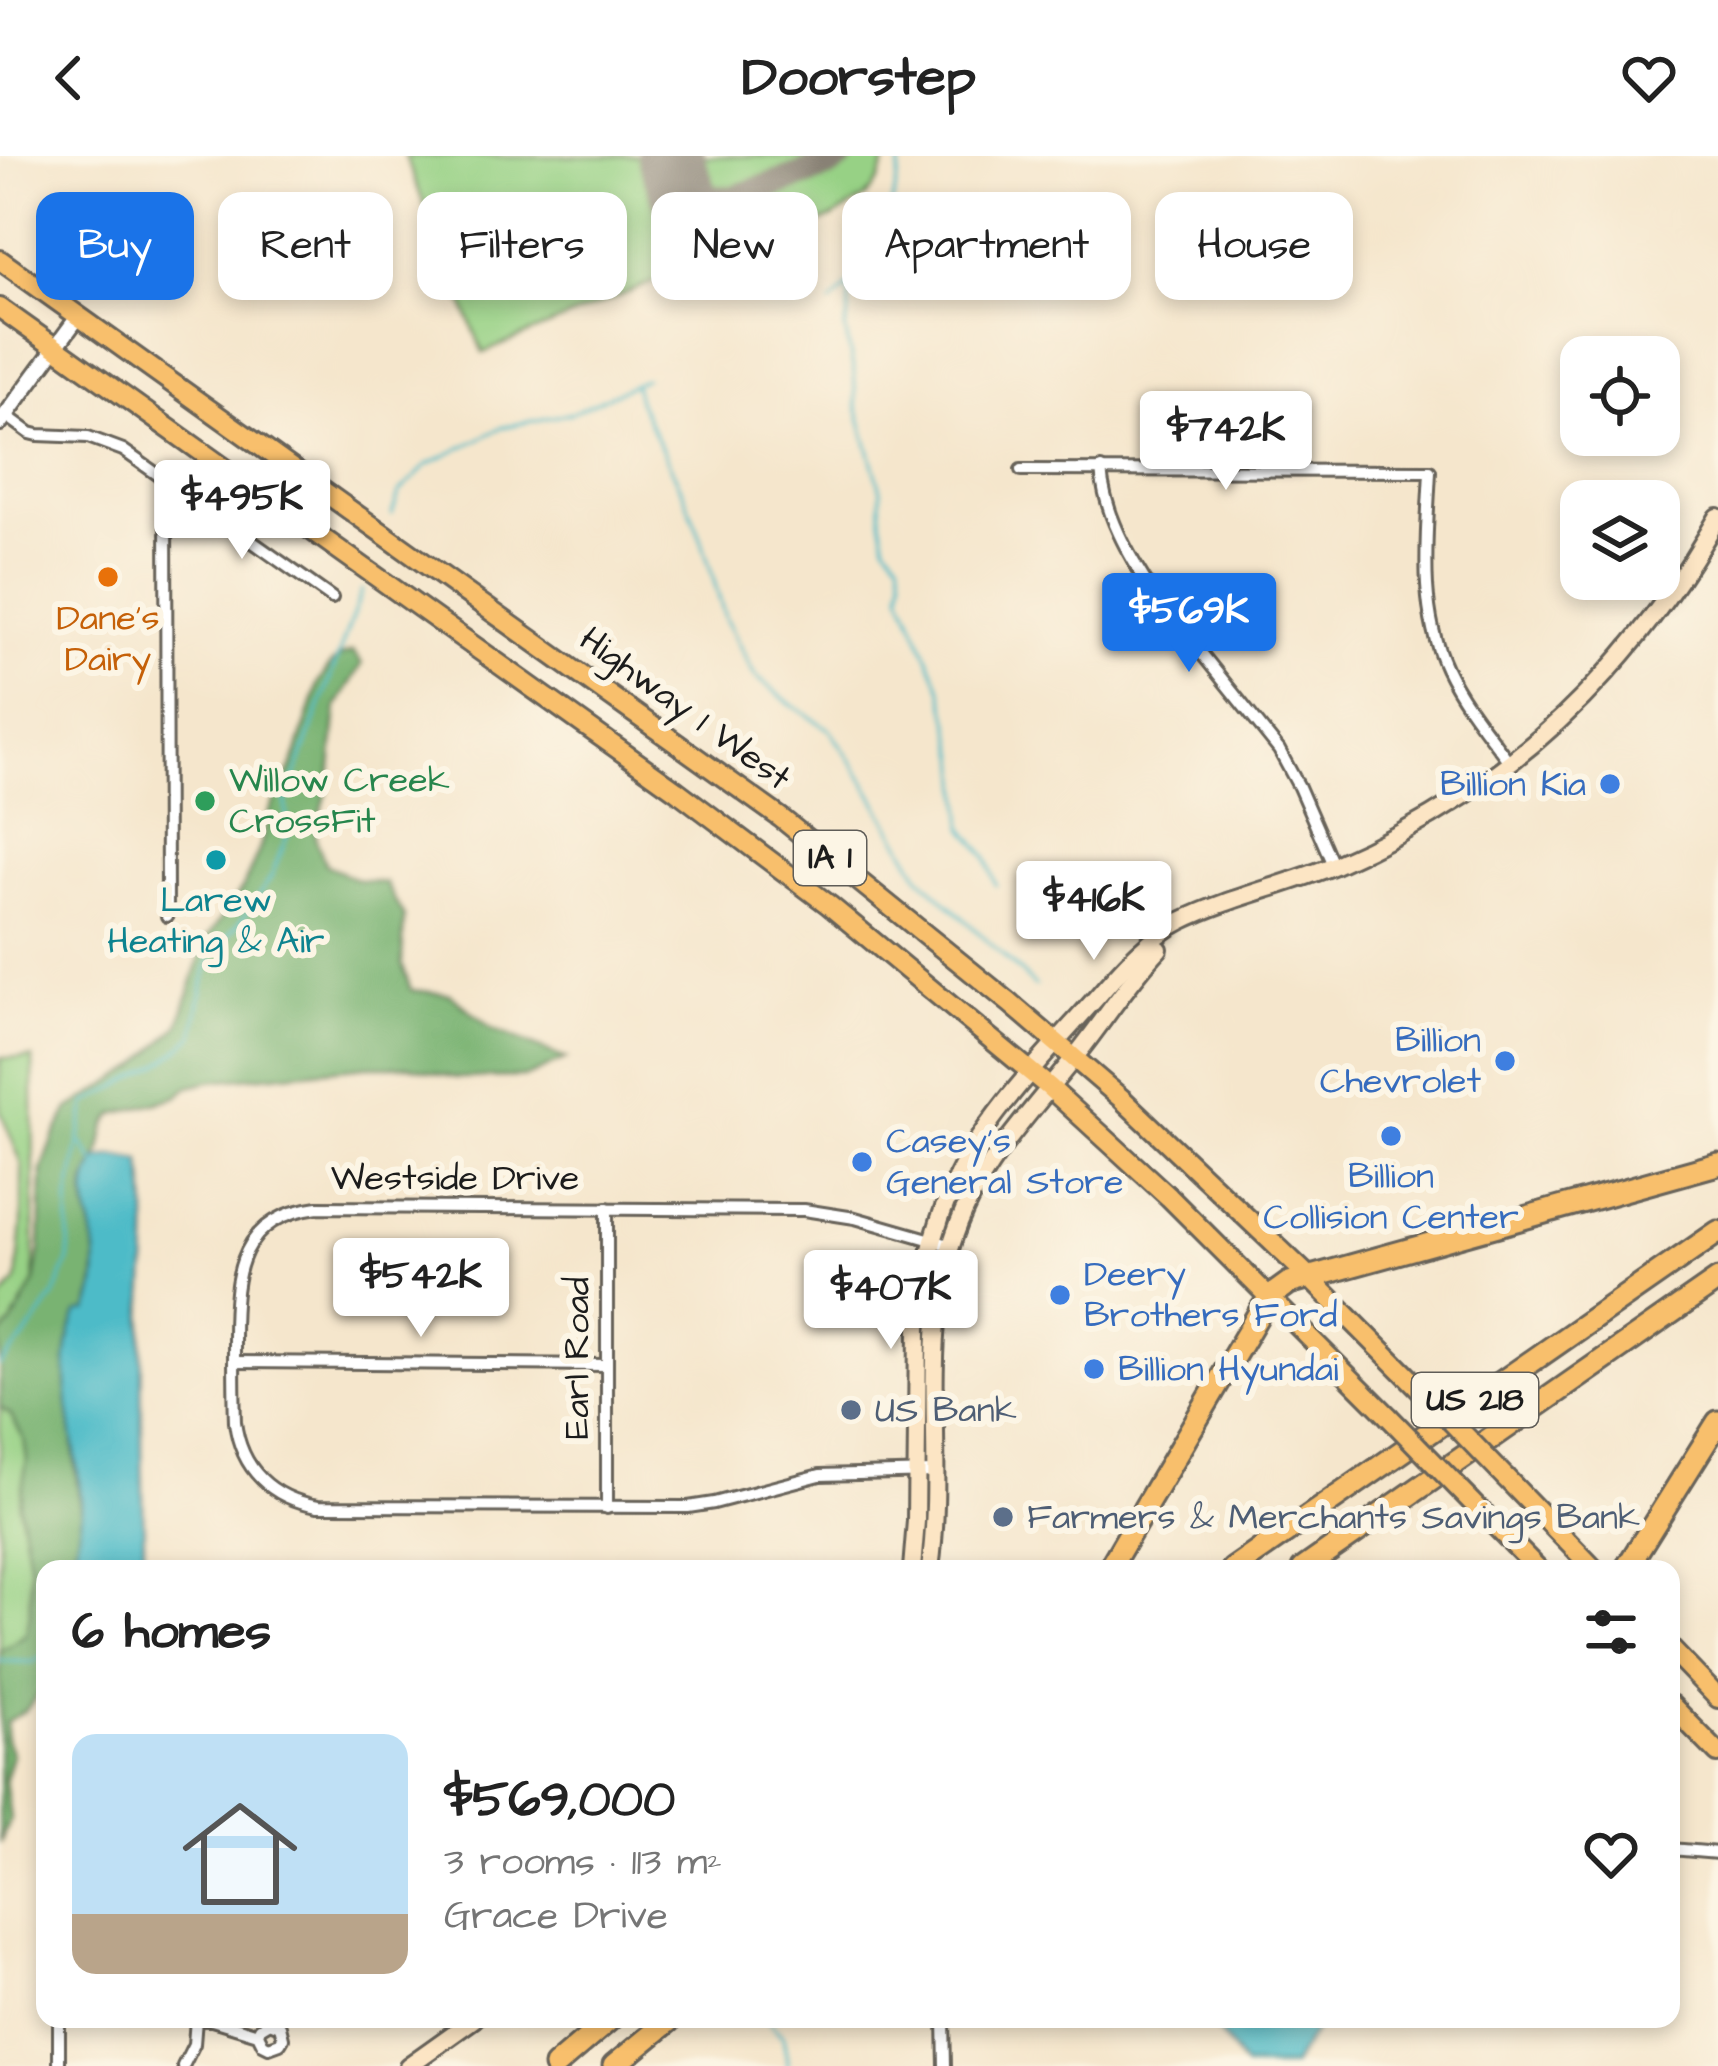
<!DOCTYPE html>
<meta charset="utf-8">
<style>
body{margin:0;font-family:"Architects Daughter",sans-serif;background:#f2f2f2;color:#222;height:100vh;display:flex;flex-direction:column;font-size:45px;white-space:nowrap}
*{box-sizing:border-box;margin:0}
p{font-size:39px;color:#767676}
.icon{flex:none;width:66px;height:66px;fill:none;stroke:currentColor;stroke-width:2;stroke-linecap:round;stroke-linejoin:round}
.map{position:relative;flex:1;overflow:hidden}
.details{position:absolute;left:36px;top:1404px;width:1644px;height:468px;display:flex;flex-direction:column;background:#fff;border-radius:24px;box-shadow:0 6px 18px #0003}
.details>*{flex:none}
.hud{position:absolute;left:36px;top:36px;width:1647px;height:108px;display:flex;gap:24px}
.controls{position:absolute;left:1560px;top:180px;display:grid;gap:24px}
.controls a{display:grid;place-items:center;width:120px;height:120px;border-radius:24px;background:#fff;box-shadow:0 6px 18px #0003;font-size:60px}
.price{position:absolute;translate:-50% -102px;padding:0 27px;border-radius:12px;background:#fff;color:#222;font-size:39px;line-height:78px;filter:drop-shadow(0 3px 6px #0008)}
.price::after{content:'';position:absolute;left:50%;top:72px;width:36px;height:27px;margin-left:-18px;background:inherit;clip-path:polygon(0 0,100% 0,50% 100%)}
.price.on{background:#1a73e8;color:#fff}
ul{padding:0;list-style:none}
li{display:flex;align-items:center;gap:36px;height:300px;padding:0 36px}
li span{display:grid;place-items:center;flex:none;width:336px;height:240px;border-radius:24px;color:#555}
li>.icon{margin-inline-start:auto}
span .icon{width:144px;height:144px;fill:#fffc;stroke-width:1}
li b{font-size:51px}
h2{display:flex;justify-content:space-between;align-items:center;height:144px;padding:0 36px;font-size:51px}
.chip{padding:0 42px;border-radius:24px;background:#fff;box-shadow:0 6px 18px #0003;font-size:42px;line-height:108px}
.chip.on{background:#1a73e8;color:#fff}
header{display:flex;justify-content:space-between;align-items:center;height:156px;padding:0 36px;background:#fff;font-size:54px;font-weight:700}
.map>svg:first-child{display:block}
.green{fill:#97d185;stroke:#5a7650;stroke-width:3}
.forest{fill:#79b372;stroke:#4a6847;stroke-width:3}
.water{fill:#4ebbc8;stroke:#356c72;stroke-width:3}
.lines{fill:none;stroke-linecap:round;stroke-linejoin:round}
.stream{stroke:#4ebbc8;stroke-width:3}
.taxiway{stroke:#888174;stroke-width:27}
.runway{stroke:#888174;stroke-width:66}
.minor-casing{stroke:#68635a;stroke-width:16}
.tertiary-casing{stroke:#68635a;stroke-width:20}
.secondary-casing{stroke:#68635a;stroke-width:22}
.primary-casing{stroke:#68635a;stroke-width:24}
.motorway-casing{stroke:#68635a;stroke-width:27}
.minor{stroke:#fff;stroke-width:10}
.tertiary{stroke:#fff;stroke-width:14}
.secondary{stroke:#fce5c4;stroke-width:16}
.primary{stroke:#f8bf6c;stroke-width:18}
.motorway{stroke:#f8bf6c;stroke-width:21}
.primary-bridge-casing{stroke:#68635a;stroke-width:24;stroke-linecap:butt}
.primary-bridge{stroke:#f8bf6c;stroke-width:18}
.food-dot{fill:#e8710a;stroke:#fcf5e5;stroke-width:4.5}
.shop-dot{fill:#3f7fe0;stroke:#fcf5e5;stroke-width:4.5}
.leisure-dot{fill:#2e9e5b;stroke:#fcf5e5;stroke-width:4.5}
.culture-dot{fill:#0f9aa8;stroke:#fcf5e5;stroke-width:4.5}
.service-dot{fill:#5c6f8a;stroke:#fcf5e5;stroke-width:4.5}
.labels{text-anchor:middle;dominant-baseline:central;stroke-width:12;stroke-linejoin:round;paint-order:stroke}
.shield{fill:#fcf5e5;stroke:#5f5d58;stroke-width:3}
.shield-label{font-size:33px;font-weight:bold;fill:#1c1c1c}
.food-label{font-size:36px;fill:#c56008;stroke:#fcf5e5}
.street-label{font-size:36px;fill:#1c1c1c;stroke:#fcf5e5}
.leisure-label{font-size:36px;fill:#27864d;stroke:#fcf5e5;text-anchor:start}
.shop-label{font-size:36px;fill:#366cbe;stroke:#fcf5e5;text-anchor:start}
.culture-label{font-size:36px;fill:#0d838f;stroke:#fcf5e5}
.service-label{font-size:36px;fill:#4e5e75;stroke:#fcf5e5;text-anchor:start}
</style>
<header><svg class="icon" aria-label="back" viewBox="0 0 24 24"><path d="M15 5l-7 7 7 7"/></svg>Doorstep<svg class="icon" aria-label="heart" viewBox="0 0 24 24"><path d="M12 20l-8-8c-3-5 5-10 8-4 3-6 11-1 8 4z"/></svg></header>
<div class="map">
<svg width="1718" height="1910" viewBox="0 0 1718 1910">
<rect width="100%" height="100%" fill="#fcf5e5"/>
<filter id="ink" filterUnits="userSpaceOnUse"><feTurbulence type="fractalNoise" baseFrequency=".00833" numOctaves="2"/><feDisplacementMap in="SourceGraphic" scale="24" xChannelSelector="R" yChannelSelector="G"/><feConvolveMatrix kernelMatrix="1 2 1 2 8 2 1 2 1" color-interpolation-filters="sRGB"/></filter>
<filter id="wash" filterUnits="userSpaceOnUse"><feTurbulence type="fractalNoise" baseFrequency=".004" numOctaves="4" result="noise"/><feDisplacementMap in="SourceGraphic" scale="48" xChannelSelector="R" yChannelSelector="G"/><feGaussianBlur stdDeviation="2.7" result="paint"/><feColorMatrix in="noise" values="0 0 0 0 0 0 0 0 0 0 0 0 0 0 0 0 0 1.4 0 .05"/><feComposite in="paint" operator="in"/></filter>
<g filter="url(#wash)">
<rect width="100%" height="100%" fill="#f5e6cc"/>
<g class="green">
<polygon points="405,0 646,0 674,74 832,16 852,0 887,0 879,25 865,42 833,62 682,114 483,197"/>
<path d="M 694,0 L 822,0 C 799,11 739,43 715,31 C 703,25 698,12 694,0 Z"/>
<polygon points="0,902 33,902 37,1494 0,1495 0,1145 17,1125 22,1066 22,1009 0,954"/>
</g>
<path class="forest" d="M 353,496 L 362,508 L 337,550 L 330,623 L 315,681 L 326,709 L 358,724 L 385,727 L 404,761 L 402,808 L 411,834 L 450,838 L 492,873 L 566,903 L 526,921 L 456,922 L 408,910 L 368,910 L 210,925 L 189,930 L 177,941 L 115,958 C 103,968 105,979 101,993 C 98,1006 88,1015 86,1029 C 83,1053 94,1073 96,1096 C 97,1116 94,1136 88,1154 L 73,1290 L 81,1361 L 72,1413 L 45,1413 L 45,1530 L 27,1553 L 7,1566 L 6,1583 L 12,1599 L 5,1623 L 10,1663 L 0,1687 L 0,1495 L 26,1478 L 30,1459 L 30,1411 L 19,1349 L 27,1304 L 24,1283 L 10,1258 L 0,1251 L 0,1180 L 12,1168 L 35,1125 L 40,1092 L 42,1014 L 54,981 L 69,953 L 138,910 L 179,869 L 205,785 L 243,731 L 260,692 L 269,656 L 294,606 L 318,528 L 331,508 L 341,500 Z"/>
<g class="water">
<path d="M 113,1000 L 141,1005 C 154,1059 143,1133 142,1190 C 140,1264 144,1339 144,1413 L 72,1413 C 74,1390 82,1370 81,1347 C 78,1286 51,1216 77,1157 L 88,1154 C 95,1136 98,1116 96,1096 C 92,1063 75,1034 98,1003 Z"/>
<polygon points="1209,1863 1280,1863 1317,1870 1292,1910 1244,1910"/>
</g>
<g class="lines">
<g class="stream">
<polyline points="849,130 849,158 845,172 854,217 856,248 881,334 881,364 886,388 900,404 903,422 901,437 942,534 958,600 964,672 986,700 996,729"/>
<path d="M 831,147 C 872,109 895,55 902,0"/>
<polyline points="634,228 638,245 683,336 702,385 725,462 755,520 791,548 830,574 862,621 921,722 1035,830"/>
<polyline points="392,358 399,337 427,309 503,271 572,257 645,223"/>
<polyline points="80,985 95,1007"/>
<polyline points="0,1209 24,1183 54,1140 69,1104 69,1043 86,948 166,904 194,880 203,827 211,800 243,762 271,721 288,678 286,645 362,434"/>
<polyline points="0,1505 33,1506 45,1499"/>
<polyline points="766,1863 783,1881 788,1910"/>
</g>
<polyline class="taxiway" points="682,34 717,43 733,43 830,9 842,0"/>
<polyline class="runway" points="670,0 694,67"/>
</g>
</g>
<g filter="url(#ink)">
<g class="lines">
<defs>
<g id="minor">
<polyline points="7,260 30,277 38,279 88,281 123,294 332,442"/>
<path d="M 1101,313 C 1104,358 1129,400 1153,437 L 1279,594 L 1299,631 L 1333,709"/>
<path d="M 1021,314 L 1430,315 C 1427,380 1418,452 1446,512 C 1462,546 1487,576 1510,607"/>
<polyline points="166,325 167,760"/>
<polyline points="607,1052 607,1352"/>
<polyline points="234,1206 607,1209"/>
<path d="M 934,1316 L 820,1319 L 714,1347 L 688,1351 L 318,1350 C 271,1342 241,1313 235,1266 C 234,1238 234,1210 234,1182 C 234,1115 240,1061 318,1051 L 804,1054 L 855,1062 L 949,1089"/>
<polyline points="1671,1693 1718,1697"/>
<polyline points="944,1863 945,1910"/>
<polyline points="196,1864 212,1864 258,1878 263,1888 269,1891 280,1887 283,1882 280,1870 270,1866 260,1872 258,1878"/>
<polyline points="59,1910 59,1863"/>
<polyline points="183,1910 194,1888 196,1863"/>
</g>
<polyline id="tertiary" points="0,267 78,161"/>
<g id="secondary">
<path d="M 912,1413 L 916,1365 L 918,1172 C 924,1100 945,1028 988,969 C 1018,927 1054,889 1088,851 C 1115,821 1145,783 1181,765 C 1230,741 1285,730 1335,709 C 1379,690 1423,666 1463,640 C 1569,571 1656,471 1718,361"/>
<path d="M 930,1413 C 942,1328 929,1241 938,1156 C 949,1040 1006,987 1074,902 C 1103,866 1128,826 1159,793"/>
<polyline points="408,1910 474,1863"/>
</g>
<g id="primary">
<polyline points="0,104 781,662 1010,847 1122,943 1308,1120 1422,1235"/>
<polyline points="0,152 677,635 829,749 1049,931 1169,1041 1388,1260"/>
<polyline points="1506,1322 1594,1413"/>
<polyline points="1472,1346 1538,1413"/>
<polyline points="1671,1493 1718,1542"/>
<polyline points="1671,1549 1718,1597"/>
</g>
<g id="motorway">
<polyline points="1109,1413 1261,1154 1271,1140 1289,1127 1718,1008"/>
<polyline points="1233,1413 1718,1076"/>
<polyline points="1303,1413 1718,1124"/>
<polyline points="1626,1413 1718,1266"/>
<polyline points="555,1910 610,1863"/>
<polyline points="614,1910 671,1863"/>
</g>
</defs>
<use href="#minor" class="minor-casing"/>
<use href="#tertiary" class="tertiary-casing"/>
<use href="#secondary" class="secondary-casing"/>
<use href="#primary" class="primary-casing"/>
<use href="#motorway" class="motorway-casing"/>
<use href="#minor" class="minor"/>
<use href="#tertiary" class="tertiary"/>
<use href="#secondary" class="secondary"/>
<use href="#primary" class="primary"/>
<use href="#motorway" class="motorway"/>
<defs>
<g id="primary-bridge">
<polyline points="1422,1235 1506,1322"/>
<polyline points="1388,1260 1472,1346"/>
</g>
</defs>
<use href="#primary-bridge" class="primary-bridge-casing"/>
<use href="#primary-bridge" class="primary-bridge"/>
</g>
</g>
<circle class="food-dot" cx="108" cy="421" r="12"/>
<g class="shop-dot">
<circle cx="1610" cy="628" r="12"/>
<circle cx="1505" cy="905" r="12"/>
<circle cx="1391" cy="980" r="12"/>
<circle cx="862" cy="1006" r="12"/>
<circle cx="1060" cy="1139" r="12"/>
<circle cx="1094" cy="1213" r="12"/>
</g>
<circle class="leisure-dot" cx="205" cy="645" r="12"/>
<circle class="culture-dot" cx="216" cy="704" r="12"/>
<g class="service-dot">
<circle cx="851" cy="1254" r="12"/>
<circle cx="1003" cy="1361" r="12"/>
</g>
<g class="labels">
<g class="shield">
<rect x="794" y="675" width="72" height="54" rx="9"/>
<rect x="1412" y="1217" width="126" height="54" rx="9"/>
</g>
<g class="shield-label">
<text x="830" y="702">IA 1</text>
<text x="1475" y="1244">US 218</text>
</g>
<g class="food-label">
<text x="108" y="462">Dane's<tspan x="108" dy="41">Dairy</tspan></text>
</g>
<g class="street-label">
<text transform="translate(685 553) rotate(36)">Highway 1 West</text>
<text x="455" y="1022">Westside Drive</text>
<text transform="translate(577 1202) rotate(-90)">Earl Road</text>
</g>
<g class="leisure-label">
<text x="229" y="624">Willow Creek<tspan x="229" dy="41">CrossFit</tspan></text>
</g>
<g class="shop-label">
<text x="1586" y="628" text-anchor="end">Billion Kia</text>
<text x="1481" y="884" text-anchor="end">Billion<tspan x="1481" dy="41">Chevrolet</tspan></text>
<text x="886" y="985">Casey's<tspan x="886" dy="41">General Store</tspan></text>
<text x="1391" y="1020" text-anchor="middle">Billion<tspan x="1391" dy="41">Collision Center</tspan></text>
<text x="1084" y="1118">Deery<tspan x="1084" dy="41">Brothers Ford</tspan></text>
<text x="1118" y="1213">Billion Hyundai</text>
</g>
<g class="culture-label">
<text x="216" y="744">Larew<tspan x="216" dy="41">Heating &amp; Air</tspan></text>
</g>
<g class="service-label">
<text x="875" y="1254">US Bank</text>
<text x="1027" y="1361">Farmers &amp; Merchants Savings Bank</text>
</g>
</g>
</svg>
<div class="controls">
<a><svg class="icon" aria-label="locate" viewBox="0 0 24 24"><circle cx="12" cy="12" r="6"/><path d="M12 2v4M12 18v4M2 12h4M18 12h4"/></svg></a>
<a><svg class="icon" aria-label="layers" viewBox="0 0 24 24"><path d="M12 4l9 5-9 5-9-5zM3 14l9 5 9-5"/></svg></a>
</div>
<b class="price" style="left:1226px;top:337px">$742K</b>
<b class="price" style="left:242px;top:406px">$495K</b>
<b class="price on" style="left:1189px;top:519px">$569K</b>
<b class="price" style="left:1094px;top:807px">$416K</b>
<b class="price" style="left:421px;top:1184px">$542K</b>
<b class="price" style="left:891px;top:1196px">$407K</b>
<div class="hud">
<a class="chip on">Buy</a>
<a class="chip">Rent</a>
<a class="chip">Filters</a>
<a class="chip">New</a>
<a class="chip">Apartment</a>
<a class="chip">House</a>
</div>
<section class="details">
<h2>6 homes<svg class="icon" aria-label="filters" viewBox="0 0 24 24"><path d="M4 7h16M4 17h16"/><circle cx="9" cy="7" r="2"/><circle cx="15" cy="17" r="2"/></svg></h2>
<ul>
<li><span style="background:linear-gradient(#bfe0f5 75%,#b9a48a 0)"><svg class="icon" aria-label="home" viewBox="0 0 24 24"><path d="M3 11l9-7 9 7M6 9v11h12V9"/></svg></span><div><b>$569,000</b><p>3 rooms · 113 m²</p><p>Grace Drive</p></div><svg class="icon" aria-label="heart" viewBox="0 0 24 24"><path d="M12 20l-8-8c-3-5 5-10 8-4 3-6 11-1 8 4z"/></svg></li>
</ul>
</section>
</div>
